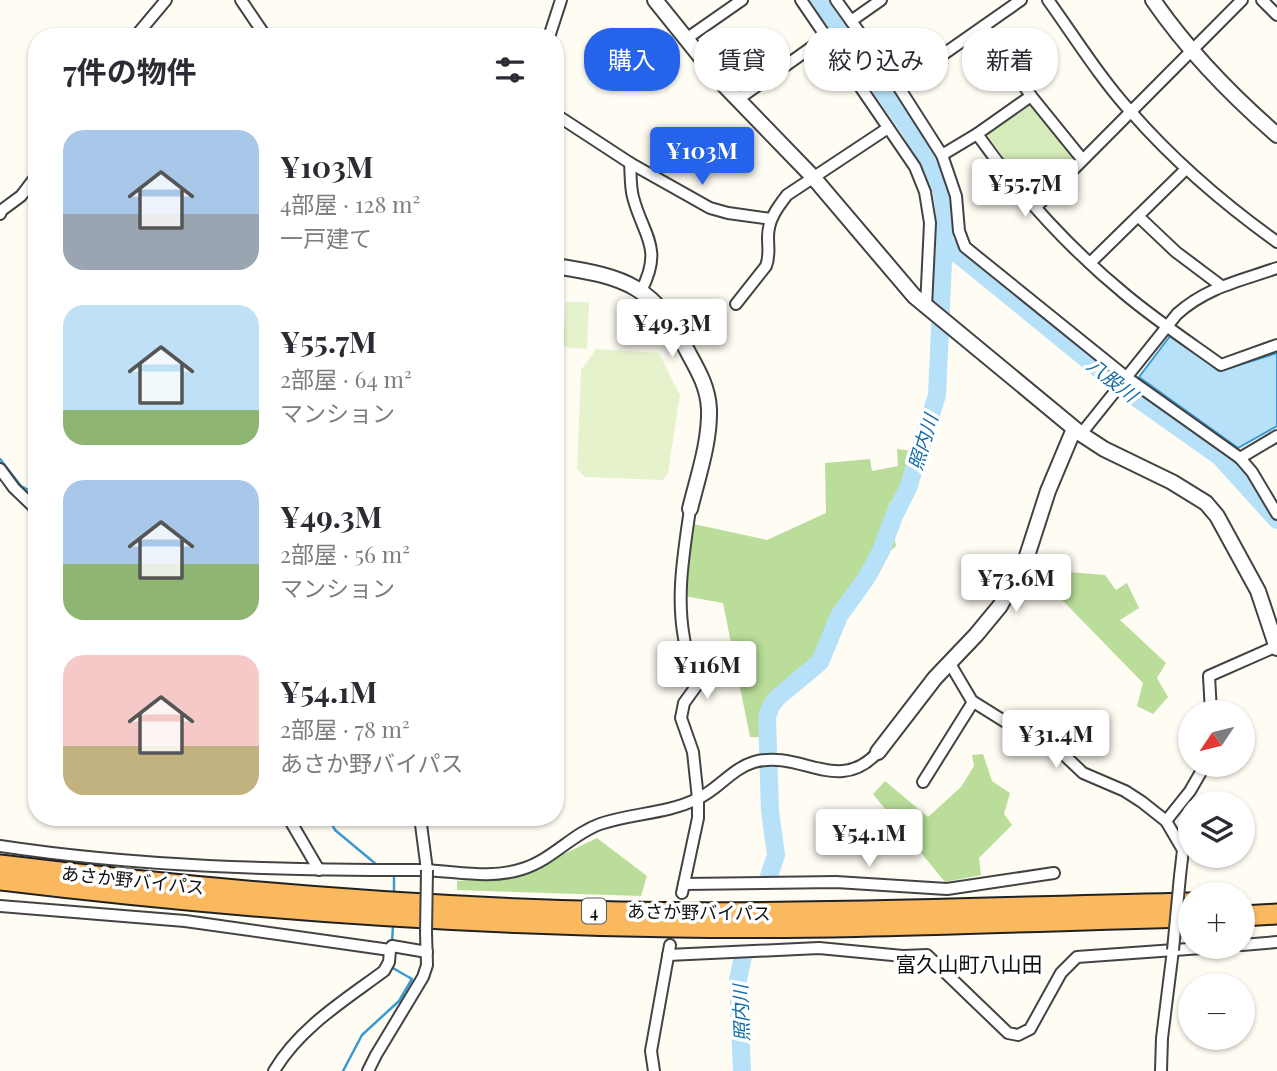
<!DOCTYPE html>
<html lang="ja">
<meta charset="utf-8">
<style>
body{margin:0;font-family:"Playfair Display","Noto Sans JP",serif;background:#f2f2f3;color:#2b2b33;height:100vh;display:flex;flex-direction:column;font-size:26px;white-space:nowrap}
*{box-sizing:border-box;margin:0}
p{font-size:23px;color:#7c7c81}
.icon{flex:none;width:38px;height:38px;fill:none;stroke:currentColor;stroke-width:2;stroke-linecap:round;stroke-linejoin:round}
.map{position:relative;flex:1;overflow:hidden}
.panel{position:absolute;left:28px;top:28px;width:536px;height:798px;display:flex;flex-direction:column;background:#fff;border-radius:28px;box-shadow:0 2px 5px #0004}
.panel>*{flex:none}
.top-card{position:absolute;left:584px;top:28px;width:586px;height:63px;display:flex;gap:14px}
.needle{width:46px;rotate:235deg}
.tools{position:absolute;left:1178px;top:700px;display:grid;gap:14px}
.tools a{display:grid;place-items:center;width:77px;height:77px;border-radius:50%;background:#fff;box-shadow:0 2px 5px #0004;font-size:35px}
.price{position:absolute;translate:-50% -60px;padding:0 16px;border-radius:7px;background:#fff;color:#222;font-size:23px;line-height:46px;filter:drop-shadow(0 2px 4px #0008)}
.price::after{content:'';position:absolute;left:50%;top:42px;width:21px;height:16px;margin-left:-10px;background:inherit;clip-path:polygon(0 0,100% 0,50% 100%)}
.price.on{background:#2563eb;color:#fff}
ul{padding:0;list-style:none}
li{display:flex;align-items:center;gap:21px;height:175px;padding:0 35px}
li span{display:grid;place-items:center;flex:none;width:196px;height:140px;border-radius:21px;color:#555}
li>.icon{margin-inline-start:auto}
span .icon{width:84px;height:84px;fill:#fffc;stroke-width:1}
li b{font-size:30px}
h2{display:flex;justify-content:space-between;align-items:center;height:84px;padding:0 35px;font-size:30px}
.chip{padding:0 24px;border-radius:28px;background:#fff;box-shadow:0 2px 5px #0004;font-size:24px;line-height:63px}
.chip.on{background:#2563eb;color:#fff}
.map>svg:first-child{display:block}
.green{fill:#d5ebba}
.forest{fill:#badd99}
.pitch{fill:#e6f2cc}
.water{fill:#b6e1f8;stroke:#3a9ad2;stroke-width:2}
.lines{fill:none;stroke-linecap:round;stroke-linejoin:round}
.stream{stroke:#3a9ad2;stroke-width:2.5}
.river{stroke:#b6e1f8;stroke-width:18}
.minor-casing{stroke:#434343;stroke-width:14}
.tertiary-casing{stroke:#434343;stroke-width:18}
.trunk-casing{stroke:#212121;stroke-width:23}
.minor{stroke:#fff;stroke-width:10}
.tertiary{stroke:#fff;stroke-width:14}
.trunk{stroke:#fab85f;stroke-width:19}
.minor-bridge-casing{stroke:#434343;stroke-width:14;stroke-linecap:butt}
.minor-bridge{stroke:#fff;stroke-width:10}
.labels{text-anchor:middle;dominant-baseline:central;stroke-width:7;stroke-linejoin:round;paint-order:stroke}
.shield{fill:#fff;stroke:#585858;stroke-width:2}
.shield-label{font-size:16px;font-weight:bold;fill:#101010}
.street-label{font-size:18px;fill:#101010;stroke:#fff}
.water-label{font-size:19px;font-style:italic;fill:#146ca7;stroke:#fff}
.quarter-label{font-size:21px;fill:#101010;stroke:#fff}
</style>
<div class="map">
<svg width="1277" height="1071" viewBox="0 0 1277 1071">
<rect width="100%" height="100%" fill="#fffcf3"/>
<polygon class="green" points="1027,104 1032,105 1074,157 1075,162 1039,196 1032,194 988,137 988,131"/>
<g class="forest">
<polygon points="897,449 913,451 907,486 889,504 896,546 869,569 838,612 829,616 816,661 776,705 767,737 750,737 723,603 684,596 689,523 767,540 826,513 825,463 870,459 872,471 898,466"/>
<polygon points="1032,569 1105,575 1116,590 1127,583 1139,608 1120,620 1166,663 1157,678 1168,697 1153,714 1137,706 1143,683"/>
<polygon points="983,754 992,781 1010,793 1004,814 1012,825 979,858 981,875 945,882 873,794 885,781 928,817 961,787 974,766 972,755"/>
<polygon points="597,838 647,876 641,896 457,890 457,881 516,877"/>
</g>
<g class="pitch">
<polygon points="566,302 589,302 587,349 563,347"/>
<polygon points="596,349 659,353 680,395 668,473 663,480 585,477 577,469 581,370"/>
</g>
<polygon class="water" points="1170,336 1220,371 1277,353 1277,426 1238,448 1139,377"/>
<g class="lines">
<g class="stream">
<polyline points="0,459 21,486 37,495"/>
<polyline points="328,817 335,830 377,865"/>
<polyline points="392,874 394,875 394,894"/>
<polyline points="392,943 393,925"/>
<polyline points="343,1071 362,1035 399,1001 412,979 391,967"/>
</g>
<g class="river">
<polyline points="944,243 1121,387 1220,457 1277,520"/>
<polyline points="769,876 776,855 770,811 767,717 771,706 778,697 820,662 839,616 867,577 881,551 894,516 908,488 937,395 945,218 942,191 911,131 819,0"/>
<polyline points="742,1071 738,980 743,956"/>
</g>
<defs>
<g id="minor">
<polyline points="241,0 266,37"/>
<polyline points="801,0 915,167 925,192 930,223 926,307"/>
<path d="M 836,0 L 898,86 L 942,155 L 977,134 C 1019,193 1070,249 1126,295 C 1156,320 1189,342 1221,365 L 1277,345"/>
<path d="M 1048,0 C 1074,36 1102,81 1132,113 C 1175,162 1224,204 1277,242"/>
<polyline points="1262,0 1277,15"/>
<polyline points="851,21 881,0"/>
<polyline points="984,26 1031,96 1082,159"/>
<polyline points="135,37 166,0"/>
<polyline points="549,37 561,0"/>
<polyline points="686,39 742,0"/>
<polyline points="898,86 1021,0"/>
<polyline points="737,100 826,37"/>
<path d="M 555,114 L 630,163 C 631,174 630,186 633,197 C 643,236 664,247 641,291"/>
<polyline points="977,134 1031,96"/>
<polyline points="942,155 956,196 959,231 965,247 1126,377 1240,458 1252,472 1277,514"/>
<polyline points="630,163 710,208 728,213 771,219"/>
<polyline points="1036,207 1242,0"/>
<polyline points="0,214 2,210 21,196 37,175"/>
<polyline points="1138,216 1176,252 1220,285"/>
<polyline points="1090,263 1186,169"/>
<path d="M 736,304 L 766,266 C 770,256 768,248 768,237 C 768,220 777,208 787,195 L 888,128"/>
<path d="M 1081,434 L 1177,314 C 1207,287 1240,281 1277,268"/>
<polyline points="1240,458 1277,436"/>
<polyline points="0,469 14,488 37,510"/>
<polyline points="949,662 972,701 1004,721 1031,733 1062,753 1083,773 1125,791 1142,802 1166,821 1183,850 1180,876"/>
<polyline points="1211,712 1209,676 1277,646"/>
<polyline points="923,782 973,702"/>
<polyline points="288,817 319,870"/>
<polyline points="420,817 427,870"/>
<polyline points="1166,821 1190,791 1205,765"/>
<path d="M 0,846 C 138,867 278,870 417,870 C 453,870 488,880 522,869 C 552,860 572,834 600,824 C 632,813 666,814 697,799 C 718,790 731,769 754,762 C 801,749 838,796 878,752"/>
<polyline points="684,884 836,882 947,889 1054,873"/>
<path d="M 682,893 L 698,818 L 698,799 L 693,752 L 681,718 L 684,703 L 697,685 C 696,669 686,655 684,638 C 676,595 684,552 690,509"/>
<polyline points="0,906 185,921 390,950 392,946 427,952"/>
<polyline points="1242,945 1277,942"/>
<polyline points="668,955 819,948 903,956 927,955 1008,1033 1018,1035 1030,1029 1061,973 1077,957 1216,947"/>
<path d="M 274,1071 C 299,1028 345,1000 384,971 L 389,962 L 390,950"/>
<polyline points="368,1071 376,1055 423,977 427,965 426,933"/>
<polyline points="654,1071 651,1051 670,945"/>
<polyline points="1161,1071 1162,1038 1173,950"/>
</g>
<g id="tertiary">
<polyline points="655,0 721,82 813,177 914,296 1081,434 1104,449 1172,482 1206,503 1217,516 1258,591 1277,648"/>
<path d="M 1153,0 C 1188,51 1230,94 1277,135"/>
<path d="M 555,266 C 627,277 655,286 689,354 C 699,372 708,388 709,409 C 710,442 698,476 690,509"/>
<polyline points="878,752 935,678 976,635 1000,606 1027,556 1048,491 1074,429"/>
</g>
<g id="trunk">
<path d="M 0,865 C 206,890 413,908 621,912 C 811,915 1000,907 1190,903"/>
<path d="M 0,880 C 224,907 449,924 675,927 C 847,930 1018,921 1190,917"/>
<polyline points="1242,916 1277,914"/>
</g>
</defs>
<use href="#minor" class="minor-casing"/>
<use href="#tertiary" class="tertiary-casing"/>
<use href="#trunk" class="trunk-casing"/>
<use href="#minor" class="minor"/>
<use href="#tertiary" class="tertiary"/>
<use href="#trunk" class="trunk"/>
<defs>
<g id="minor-bridge">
<polyline points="426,933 427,870"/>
<polyline points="1173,950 1180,876"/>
</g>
</defs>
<use href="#minor-bridge" class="minor-bridge-casing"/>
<use href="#minor-bridge" class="minor-bridge"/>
</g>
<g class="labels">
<rect class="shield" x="582" y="898.5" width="24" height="25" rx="5"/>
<g class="shield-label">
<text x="594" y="911">4</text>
</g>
<g class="street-label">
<text transform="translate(133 880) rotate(6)">あさか野バイパス</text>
<text transform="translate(699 912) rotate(1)">あさか野バイパス</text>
</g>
<g class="water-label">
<text transform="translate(1113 379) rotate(38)">八股川</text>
<text transform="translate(922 442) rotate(-73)">照内川</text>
<text transform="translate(740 1013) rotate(-92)">照内川</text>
</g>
<g class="quarter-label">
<text x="969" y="963">富久山町八山田</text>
</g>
</g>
</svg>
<div class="tools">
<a><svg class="needle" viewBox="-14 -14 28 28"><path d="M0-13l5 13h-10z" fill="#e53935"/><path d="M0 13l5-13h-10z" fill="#7c7c81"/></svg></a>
<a><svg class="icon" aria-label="layers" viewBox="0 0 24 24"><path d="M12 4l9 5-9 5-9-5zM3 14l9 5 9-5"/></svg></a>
<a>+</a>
<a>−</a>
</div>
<b class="price on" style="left:702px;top:187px">¥103M</b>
<b class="price" style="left:1025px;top:219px">¥55.7M</b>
<b class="price" style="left:672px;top:359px">¥49.3M</b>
<b class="price" style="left:1016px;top:614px">¥73.6M</b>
<b class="price" style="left:707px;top:701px">¥116M</b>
<b class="price" style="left:1056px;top:770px">¥31.4M</b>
<b class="price" style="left:869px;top:869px">¥54.1M</b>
<div class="top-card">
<a class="chip on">購入</a>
<a class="chip">賃貸</a>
<a class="chip">絞り込み</a>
<a class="chip">新着</a>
</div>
<section class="panel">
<h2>7件の物件<svg class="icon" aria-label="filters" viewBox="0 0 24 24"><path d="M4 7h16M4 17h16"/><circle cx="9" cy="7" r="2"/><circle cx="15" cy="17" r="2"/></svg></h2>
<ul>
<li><span style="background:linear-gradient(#a9c7e8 60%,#9aa5b1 0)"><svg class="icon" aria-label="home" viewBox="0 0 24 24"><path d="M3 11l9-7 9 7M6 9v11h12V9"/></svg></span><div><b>¥103M</b><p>4部屋 · 128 m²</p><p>一戸建て</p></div></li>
<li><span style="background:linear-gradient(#bfe0f5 75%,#8fb573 0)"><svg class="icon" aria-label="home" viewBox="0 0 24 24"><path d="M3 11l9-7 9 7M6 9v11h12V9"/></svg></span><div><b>¥55.7M</b><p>2部屋 · 64 m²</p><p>マンション</p></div></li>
<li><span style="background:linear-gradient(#a9c7e8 60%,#8fb573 0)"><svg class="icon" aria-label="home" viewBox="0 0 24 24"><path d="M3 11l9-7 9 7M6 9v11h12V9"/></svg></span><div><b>¥49.3M</b><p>2部屋 · 56 m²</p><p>マンション</p></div></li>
<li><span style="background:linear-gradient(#f6c9c9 65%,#c2b280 0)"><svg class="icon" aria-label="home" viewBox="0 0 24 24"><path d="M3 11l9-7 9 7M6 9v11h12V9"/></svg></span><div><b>¥54.1M</b><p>2部屋 · 78 m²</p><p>あさか野バイパス</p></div></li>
</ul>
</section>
</div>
